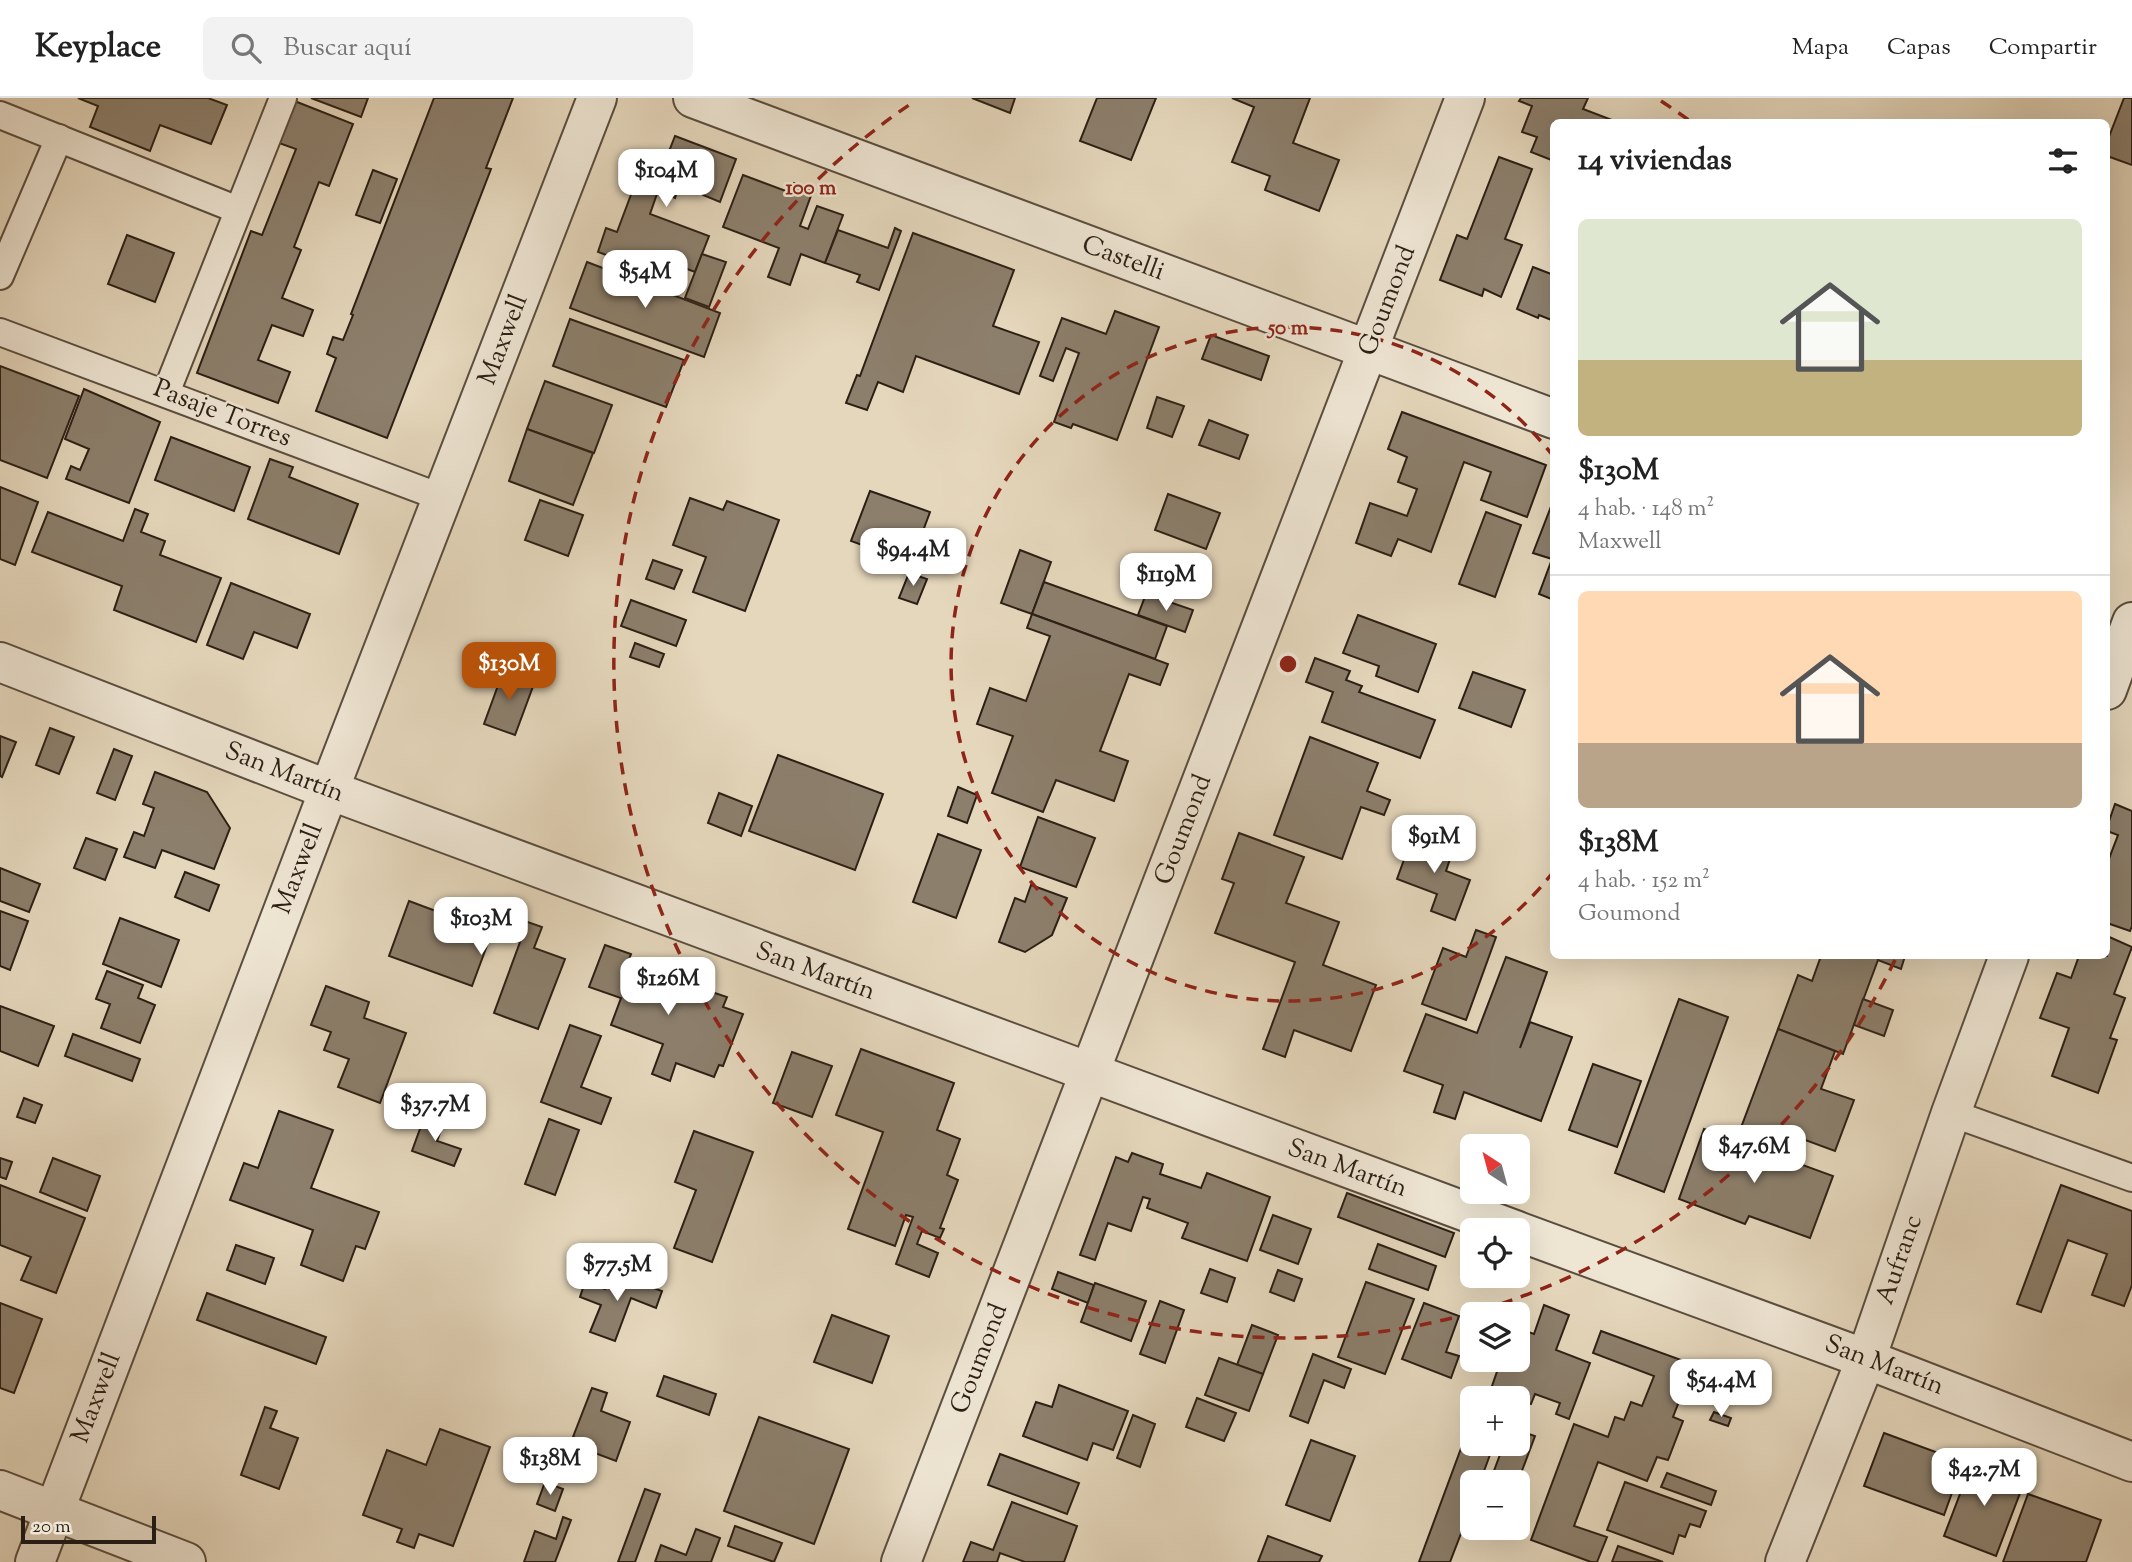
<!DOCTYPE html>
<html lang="es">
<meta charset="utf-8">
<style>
body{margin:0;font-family:"Sorts Mill Goudy",serif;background:#f2f2f2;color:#222;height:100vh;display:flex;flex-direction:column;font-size:26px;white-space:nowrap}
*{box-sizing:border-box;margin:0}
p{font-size:23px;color:#767676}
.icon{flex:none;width:38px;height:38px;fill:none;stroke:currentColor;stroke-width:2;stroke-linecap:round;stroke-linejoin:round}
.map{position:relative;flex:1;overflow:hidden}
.sheet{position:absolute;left:1550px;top:21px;width:560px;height:840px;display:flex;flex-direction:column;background:#fff;border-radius:10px;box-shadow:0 7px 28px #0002}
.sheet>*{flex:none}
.needle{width:46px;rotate:324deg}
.fabs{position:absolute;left:1460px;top:1036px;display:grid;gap:14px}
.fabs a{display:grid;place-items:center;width:70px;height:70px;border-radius:10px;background:#fff;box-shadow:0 7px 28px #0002;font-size:35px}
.scale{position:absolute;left:21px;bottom:18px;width:135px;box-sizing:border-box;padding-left:7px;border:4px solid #2b1f15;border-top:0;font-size:19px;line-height:24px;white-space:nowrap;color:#2b1f15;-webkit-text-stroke:5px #eee5d3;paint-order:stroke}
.price{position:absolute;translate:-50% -60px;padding:0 16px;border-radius:14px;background:#fff;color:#222;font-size:23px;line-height:46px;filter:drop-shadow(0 2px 4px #0008)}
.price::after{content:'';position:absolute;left:50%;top:42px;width:21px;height:16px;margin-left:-10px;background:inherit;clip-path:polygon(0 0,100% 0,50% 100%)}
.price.on{background:#b45309;color:#fff}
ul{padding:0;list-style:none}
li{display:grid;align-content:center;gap:14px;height:371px;padding:0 28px}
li+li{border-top:2px solid #e0e0e0}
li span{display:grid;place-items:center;height:217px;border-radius:10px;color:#555}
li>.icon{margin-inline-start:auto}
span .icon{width:126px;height:126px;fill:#fffc;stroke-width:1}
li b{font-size:30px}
h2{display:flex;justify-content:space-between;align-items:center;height:84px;padding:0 28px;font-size:30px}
header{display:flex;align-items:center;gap:42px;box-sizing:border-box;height:98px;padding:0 35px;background:#fff;border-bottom:2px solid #e0e0e0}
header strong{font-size:33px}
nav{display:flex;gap:38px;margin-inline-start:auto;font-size:24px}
.search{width:490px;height:63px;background:#f2f2f2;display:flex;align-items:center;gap:18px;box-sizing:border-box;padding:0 24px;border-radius:10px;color:#767676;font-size:26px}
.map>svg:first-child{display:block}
.building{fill:#8c7f6c;stroke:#2b1f15;stroke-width:2}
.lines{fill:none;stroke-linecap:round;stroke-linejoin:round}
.service-casing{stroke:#5a4d3f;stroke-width:30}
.minor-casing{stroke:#5a4d3f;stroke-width:42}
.service{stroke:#eee5d3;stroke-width:26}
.minor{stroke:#eee5d3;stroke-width:38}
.ring{fill:none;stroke:#8f2418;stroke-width:3.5;stroke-dasharray:12 9}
.labels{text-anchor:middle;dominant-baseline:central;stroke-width:5;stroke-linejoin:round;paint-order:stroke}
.street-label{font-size:26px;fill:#2b1f15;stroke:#eee5d3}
.centre{fill:#8f2418;stroke:#eee5d3;stroke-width:3.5}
.ring-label{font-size:21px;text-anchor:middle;font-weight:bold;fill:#8f2418;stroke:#eee5d3;stroke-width:5;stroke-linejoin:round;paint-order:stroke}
</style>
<header>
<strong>Keyplace</strong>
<div class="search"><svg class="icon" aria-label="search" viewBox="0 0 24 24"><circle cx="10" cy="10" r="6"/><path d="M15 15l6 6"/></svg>Buscar aquí</div>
<nav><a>Mapa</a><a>Capas</a><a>Compartir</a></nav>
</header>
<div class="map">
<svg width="2132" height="1464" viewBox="0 0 2132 1464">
<rect width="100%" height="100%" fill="#e5d7bc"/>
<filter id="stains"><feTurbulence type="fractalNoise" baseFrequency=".00286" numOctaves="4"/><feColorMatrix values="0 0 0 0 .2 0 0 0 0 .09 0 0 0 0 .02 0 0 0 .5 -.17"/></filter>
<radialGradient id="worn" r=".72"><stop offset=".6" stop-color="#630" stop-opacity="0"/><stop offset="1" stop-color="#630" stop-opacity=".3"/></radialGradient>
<g class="building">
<polygon points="78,0 208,0 227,7 211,46 160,27 150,53 90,29 98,8"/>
<polygon points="311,0 368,0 361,19"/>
<polygon points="434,0 513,0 486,70 491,71 387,340 316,313 336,260 327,256 333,239 343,242 353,217 351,216"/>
<polygon points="972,0 1015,0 1010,15"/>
<polygon points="1097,0 1156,0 1131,62 1080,43"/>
<polygon points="1232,0 1310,0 1293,45 1339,62 1319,113 1265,92 1270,78 1232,64 1254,9"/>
<polygon points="1521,0 1588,0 1583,11 1617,24 1554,24 1554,63 1531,54 1537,39 1522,34 1532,8 1519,3"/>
<polygon points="2124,0 2132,0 2132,67 2107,58 2107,44"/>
<polygon points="292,2 353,26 329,88 319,84 294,149 301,152 282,200 313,212 303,238 272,227 258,262 290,274 278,305 197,275 251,133 262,137 296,51 276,44"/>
<polygon points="675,38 736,61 720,104 703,97 711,72 688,64 675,100 658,93 650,116 709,138 695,174 647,156 642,170 598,154 606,130 617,134 647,54 666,61"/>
<polygon points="1499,59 1532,71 1505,141 1522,147 1501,199 1484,191 1482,198 1440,182 1457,137 1467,141"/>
<polygon points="373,72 397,81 380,125 356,117"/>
<polygon points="743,77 791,95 794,85 813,92 800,128 808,131 817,108 843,117 825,165 801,156 790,187 768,179 779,150 723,129"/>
<polygon points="895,130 901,133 879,192 857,184 860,177 825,165 838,132 888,150"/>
<polygon points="913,135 1014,172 993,228 1039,244 1019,296 916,258 903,294 878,284 867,312 846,305 857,277 860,278"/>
<polygon points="127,137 174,155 155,204 108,186"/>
<polygon points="702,156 726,164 709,209 685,200"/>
<polygon points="587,164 720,215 704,259 570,210"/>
<polygon points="1533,169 1551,176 1554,169 1554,223 1539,217 1538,220 1517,211"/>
<polygon points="1115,213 1159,229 1117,342 1073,326 1071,330 1054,324 1079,255 1066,250 1053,283 1040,278 1062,220 1106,236"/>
<polygon points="570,221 684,262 666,309 553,268"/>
<polygon points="1211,237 1269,258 1261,282 1202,261"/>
<polygon points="0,268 79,298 47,380 0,362"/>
<polygon points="545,283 612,307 594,355 527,331"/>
<polygon points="84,291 160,324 129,405 66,381 71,368 80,372 89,351 65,341"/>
<polygon points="1157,299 1184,308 1172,339 1147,330"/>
<polygon points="1402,314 1546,367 1527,419 1481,402 1491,374 1464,364 1431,454 1398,441 1391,458 1356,445 1370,405 1407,418 1417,391 1398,384 1407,359 1388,351"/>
<polygon points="1209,322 1248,337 1239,361 1199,347"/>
<polygon points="527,331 593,355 573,407 509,383"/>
<polygon points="171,339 250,369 234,413 155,382"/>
<polygon points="270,361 293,369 289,379 358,406 339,456 248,421"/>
<polygon points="0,389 38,404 15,467 0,461"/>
<polygon points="870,393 930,414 911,465 851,443"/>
<polygon points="1168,396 1220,415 1206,451 1155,432"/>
<polygon points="690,400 723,412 727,403 779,422 745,513 693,494 706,459 673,447"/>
<polygon points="540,402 583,417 568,458 525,442"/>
<polygon points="1552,406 1554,407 1554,502 1539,496 1552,461 1533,455"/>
<polygon points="135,411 148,416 141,434 165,443 160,457 221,480 196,544 114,512 122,488 32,454 48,414 123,443"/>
<polygon points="1486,414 1521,427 1495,499 1459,486"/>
<polygon points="1020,452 1051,464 1032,516 1001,505"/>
<polygon points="653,462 682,472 674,491 646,481"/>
<polygon points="909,475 927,481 917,506 899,500"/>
<polygon points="1044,484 1167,528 1155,561 1032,516"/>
<polygon points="231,485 310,516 297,550 254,534 243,561 207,547"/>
<polygon points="1146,496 1193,512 1185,534 1138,517"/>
<polygon points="631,502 686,522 676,548 621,528"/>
<polygon points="1032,516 1168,566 1160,587 1129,576 1100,653 1128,663 1114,703 1056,682 1043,714 992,695 1013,638 977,626 990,590 1026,603 1050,538 1027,530"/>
<polygon points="1358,517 1436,546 1418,594 1376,578 1379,568 1343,555"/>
<polygon points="635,545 664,556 659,569 630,559"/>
<polygon points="1315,560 1350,573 1346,582 1362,588 1359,594 1435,622 1420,660 1322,624 1333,594 1306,584"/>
<polygon points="504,571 535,583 515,637 484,626"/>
<polygon points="1473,574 1525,592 1511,629 1459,610"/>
<polygon points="50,630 74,639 59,676 36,667"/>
<polygon points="0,638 16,644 2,679 0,678"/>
<polygon points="1310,639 1378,665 1367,693 1390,702 1384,717 1361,709 1342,761 1274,737"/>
<polygon points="114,651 132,658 115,702 97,695"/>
<polygon points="778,657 883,696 855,772 749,733"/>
<polygon points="155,674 207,694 230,730 214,771 162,752 155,770 124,759 134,734 144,738 154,710 143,706"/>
<polygon points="958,689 977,697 967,725 948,718"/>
<polygon points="719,695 752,708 741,738 708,725"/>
<polygon points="2115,706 2132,713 2132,828 2130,833 2107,825 2107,766 2118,737 2107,733 2107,729"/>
<polygon points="1038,719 1095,740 1076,789 1020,769"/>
<polygon points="1239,735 1304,759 1286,805 1339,824 1323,867 1376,887 1351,953 1294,932 1285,959 1263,951 1295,864 1215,835 1234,785 1222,781"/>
<polygon points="938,736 981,752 956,820 913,804"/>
<polygon points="1413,737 1453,752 1446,773 1470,782 1455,822 1431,813 1437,796 1397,781"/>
<polygon points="86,740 117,751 105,782 74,770"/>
<polygon points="0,770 40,786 29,814 0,803"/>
<polygon points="185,774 219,787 209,813 175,799"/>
<polygon points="1031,787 1067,800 1052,837 1025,854 999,844 1015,800 1025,804"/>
<polygon points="409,803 481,830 488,810 542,829 534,850 565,861 538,931 494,915 520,844 492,834 472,888 389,858"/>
<polygon points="0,813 28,823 10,872 0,868"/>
<polygon points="120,820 179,842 161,889 103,866"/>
<polygon points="1476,832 1496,839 1466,922 1422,906 1443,850 1466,859"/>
<polygon points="2107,838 2132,849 2114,896 2125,900 2110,940 2117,942 2098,995 2052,978 2069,930 2040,920 2057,875 2071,880 2079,858 2107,858"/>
<polygon points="605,847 631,856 625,872 706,903 709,893 727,899 723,909 743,916 723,968 719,967 714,979 676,965 670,983 652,976 663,946 611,927 621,900 589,889"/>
<polygon points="1821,858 1905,858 1901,871 1878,862 1843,956 1778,931 1798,877 1812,883"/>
<polygon points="1506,859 1547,874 1520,950 1530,924 1572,939 1541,1023 1464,994 1455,1021 1434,1014 1443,987 1404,973 1426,916 1477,935"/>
<polygon points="107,873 143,887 138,900 155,907 140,945 101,930 110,906 96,901"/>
<polygon points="326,888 369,904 364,920 406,935 380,1005 338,989 349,961 324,952 331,934 311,927"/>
<polygon points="1679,901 1728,919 1664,1094 1615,1075"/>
<polygon points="1863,901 1893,912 1884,938 1854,927"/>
<polygon points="0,908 54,928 38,968 0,953"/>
<polygon points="570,927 601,938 581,989 611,1000 601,1026 541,1004"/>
<polygon points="1778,931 1835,953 1821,991 1854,1002 1835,1053 1778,1032 1770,1055 1736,1043"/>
<polygon points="73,936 140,961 132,983 65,958"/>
<polygon points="861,951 954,985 937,1032 960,1041 947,1077 958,1082 940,1130 944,1131 940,1140 922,1133 917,1146 938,1155 929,1179 896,1166 913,1119 906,1117 895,1148 848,1131 883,1034 836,1017"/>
<polygon points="792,954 832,968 812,1019 773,1005"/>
<polygon points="1593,966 1641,983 1617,1049 1569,1032"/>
<polygon points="24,1000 42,1007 35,1025 17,1019"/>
<polygon points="279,1013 333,1032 311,1090 379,1114 365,1151 356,1148 343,1183 301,1167 313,1132 230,1102 244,1065 258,1070"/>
<polygon points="425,1017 444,1024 437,1043 461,1051 454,1068 412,1053"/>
<polygon points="549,1021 579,1032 555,1097 525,1086"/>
<polygon points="1704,1031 1833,1078 1810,1140 1749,1118 1745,1126 1679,1101"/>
<polygon points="694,1033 753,1054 712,1164 674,1150 696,1092 675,1084"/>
<polygon points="1132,1055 1163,1066 1160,1076 1201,1090 1207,1075 1270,1099 1247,1163 1182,1140 1188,1125 1147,1110 1150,1101 1143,1099 1131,1133 1108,1125 1095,1162 1080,1157 1116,1059 1128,1064"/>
<polygon points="0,1060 12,1064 6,1081 0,1079"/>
<polygon points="53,1060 100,1078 87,1113 40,1094"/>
<polygon points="0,1087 85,1120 56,1195 21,1182 31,1159 0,1147"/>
<polygon points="2061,1087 2132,1113 2132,1187 2124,1208 2092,1197 2107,1156 2068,1142 2041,1214 2017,1206"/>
<polygon points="1347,1095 1454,1135 1445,1159 1338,1119"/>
<polygon points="1273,1117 1311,1131 1298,1166 1260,1152"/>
<polygon points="1378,1146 1436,1168 1428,1192 1369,1171"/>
<polygon points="236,1147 274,1160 265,1186 227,1172"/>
<polygon points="1210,1171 1235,1180 1227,1204 1201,1195"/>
<polygon points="1278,1172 1302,1181 1294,1203 1270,1194"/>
<polygon points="1058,1174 1094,1187 1088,1205 1052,1191"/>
<polygon points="611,1175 662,1193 656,1210 631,1200 615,1243 590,1234 601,1207 580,1199 585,1184 605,1191"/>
<polygon points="1366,1184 1414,1201 1385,1276 1338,1259"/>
<polygon points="1095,1185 1146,1203 1131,1243 1081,1224"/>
<polygon points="207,1195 326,1239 316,1266 197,1222"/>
<polygon points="1160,1203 1184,1212 1165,1265 1140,1256"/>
<polygon points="0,1205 42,1221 14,1295 0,1290"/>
<polygon points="1424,1205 1459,1218 1446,1254 1459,1258 1451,1280 1402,1261"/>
<polygon points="1544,1207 1569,1217 1556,1252 1590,1265 1569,1321 1556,1316 1560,1305 1535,1296 1531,1306 1491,1291 1501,1262 1517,1262 1517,1230 1534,1236"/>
<polygon points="832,1217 889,1238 872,1285 814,1264"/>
<polygon points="1252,1227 1278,1237 1263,1276 1237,1267"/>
<polygon points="1601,1233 1706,1271 1693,1305 1680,1301 1673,1319 1683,1323 1668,1362 1657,1359 1647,1383 1598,1364 1574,1428 1607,1439 1597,1464 1591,1464 1531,1442 1574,1326 1608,1339 1615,1319 1624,1322 1631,1304 1642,1308 1654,1278 1593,1255"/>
<polygon points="1313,1256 1351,1271 1344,1290 1324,1282 1308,1325 1290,1318"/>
<polygon points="1219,1260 1263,1276 1249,1313 1205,1297"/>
<polygon points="664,1278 716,1296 709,1317 657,1298"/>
<polygon points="1059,1287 1128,1313 1113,1352 1093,1345 1087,1362 1023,1338 1036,1304 1052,1309"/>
<polygon points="592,1290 607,1295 601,1313 630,1324 616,1363 592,1354 595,1347 573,1339"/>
<polygon points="1197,1300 1236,1315 1224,1343 1186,1329"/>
<polygon points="265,1309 277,1313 270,1330 298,1340 279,1391 241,1377"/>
<polygon points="1714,1314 1731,1320 1728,1328 1710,1322"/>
<polygon points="1133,1317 1155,1326 1140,1369 1117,1360"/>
<polygon points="759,1319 849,1351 814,1446 724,1413"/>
<polygon points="440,1331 490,1349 453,1448 419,1436 414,1450 397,1444 402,1431 363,1417 387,1352 426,1367"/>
<polygon points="1517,1332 1535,1338 1517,1386 1492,1378 1504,1346 1517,1346"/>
<polygon points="1884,1335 1963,1364 1944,1417 1864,1388"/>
<polygon points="1311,1342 1355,1358 1330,1423 1286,1407"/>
<polygon points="1463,1345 1491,1354 1480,1384 1472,1384 1472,1407 1450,1464 1419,1464"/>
<polygon points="1000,1356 1079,1385 1067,1416 988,1387"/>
<polygon points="1973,1362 2025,1382 1996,1458 1944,1438"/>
<polygon points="1667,1375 1716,1393 1711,1407 1661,1389"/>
<polygon points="545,1384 563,1391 555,1413 537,1406"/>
<polygon points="1625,1384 1706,1413 1700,1429 1690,1426 1685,1439 1679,1437 1673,1456 1607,1432"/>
<polygon points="645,1391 660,1396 635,1464 618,1464"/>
<polygon points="2028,1396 2101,1422 2086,1464 2003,1464"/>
<polygon points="1012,1404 1077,1428 1064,1464 1025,1464 1000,1455 997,1464 963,1464 971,1444 993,1452"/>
<polygon points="563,1419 571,1422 555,1464 524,1464 535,1433 556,1441"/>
<polygon points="735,1428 782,1445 774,1464 728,1448"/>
<polygon points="696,1431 720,1440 711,1464 655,1464 661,1447 686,1457"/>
<polygon points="1268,1438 1322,1458 1319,1464 1258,1464"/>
<polygon points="1618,1448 1663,1464 1612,1464"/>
</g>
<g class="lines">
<defs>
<g id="service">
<polyline points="0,17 238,112"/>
<polyline points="0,178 59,40"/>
<polyline points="0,234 443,400"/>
<polyline points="166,295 283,0"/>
<polyline points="1951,1015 2132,1080"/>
</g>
<g id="minor">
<polyline points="693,0 1554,321"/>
<polyline points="0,564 329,692 1515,1132"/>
<polyline points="2107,592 2132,524"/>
<polyline points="1517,1133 1866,1261 2132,1364"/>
<polyline points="0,1392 186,1464"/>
<polyline points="35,1464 329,692 597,0"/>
<polyline points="901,1464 1465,0"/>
<polyline points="1785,1464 1866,1261 1951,1015 2009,858"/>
</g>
</defs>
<use href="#service" class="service-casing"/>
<use href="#minor" class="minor-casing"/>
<use href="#service" class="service"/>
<use href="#minor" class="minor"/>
</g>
<g class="ring">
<path d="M1554 773A337 337 0 1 1 1554 359"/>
<path d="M1895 862A675 675 0 1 1 915 3M1661 3A675 675 0 0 1 1690 23"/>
</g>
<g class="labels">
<g class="street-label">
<text transform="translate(1123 161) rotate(20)">Castelli</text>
<text transform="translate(1388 203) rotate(-69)">Goumond</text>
<text transform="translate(504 242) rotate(-69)">Maxwell</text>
<text transform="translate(222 316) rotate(21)">Pasaje Torres</text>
<text transform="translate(284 675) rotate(21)">San Martín</text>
<text transform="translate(1184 732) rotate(-69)">Goumond</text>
<text transform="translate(299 771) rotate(-69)">Maxwell</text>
<text transform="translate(815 874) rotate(20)">San Martín</text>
<text transform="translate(1347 1071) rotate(20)">San Martín</text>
<text transform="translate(1900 1162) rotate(-71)">Aufranc</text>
<text transform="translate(980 1261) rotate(-69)">Goumond</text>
<text transform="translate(1884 1268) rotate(21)">San Martín</text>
<text transform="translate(97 1300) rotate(-69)">Maxwell</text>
</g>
</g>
<circle cx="1288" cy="566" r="10" class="centre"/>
<g class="ring-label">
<text x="811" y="96">100 m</text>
<text x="1288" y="236">50 m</text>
</g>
<rect width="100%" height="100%" filter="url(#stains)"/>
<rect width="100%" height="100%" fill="url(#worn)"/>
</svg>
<div class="fabs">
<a><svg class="needle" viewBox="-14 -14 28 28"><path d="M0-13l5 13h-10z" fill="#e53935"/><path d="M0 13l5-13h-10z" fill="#767676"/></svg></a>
<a><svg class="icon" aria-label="locate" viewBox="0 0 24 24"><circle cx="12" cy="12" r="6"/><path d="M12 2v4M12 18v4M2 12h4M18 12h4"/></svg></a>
<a><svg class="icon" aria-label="layers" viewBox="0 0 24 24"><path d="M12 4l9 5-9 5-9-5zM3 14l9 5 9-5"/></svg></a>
<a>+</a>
<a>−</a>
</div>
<div class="scale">20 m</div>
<b class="price" style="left:666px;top:111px">$104M</b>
<b class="price" style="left:645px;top:212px">$54M</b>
<b class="price" style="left:913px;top:490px">$94.4M</b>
<b class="price" style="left:1166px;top:515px">$119M</b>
<b class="price on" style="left:509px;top:604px">$130M</b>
<b class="price" style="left:1434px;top:777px">$91M</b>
<b class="price" style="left:481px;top:859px">$103M</b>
<b class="price" style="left:668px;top:919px">$126M</b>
<b class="price" style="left:435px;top:1045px">$37.7M</b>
<b class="price" style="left:1754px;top:1087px">$47.6M</b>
<b class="price" style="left:617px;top:1205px">$77.5M</b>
<b class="price" style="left:1721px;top:1321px">$54.4M</b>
<b class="price" style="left:550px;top:1399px">$138M</b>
<b class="price" style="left:1984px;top:1410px">$42.7M</b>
<section class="sheet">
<h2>14 viviendas<svg class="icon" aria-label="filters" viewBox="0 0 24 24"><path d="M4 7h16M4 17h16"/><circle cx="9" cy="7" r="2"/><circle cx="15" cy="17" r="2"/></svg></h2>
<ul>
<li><span style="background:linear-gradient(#dfe7d0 65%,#c2b280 0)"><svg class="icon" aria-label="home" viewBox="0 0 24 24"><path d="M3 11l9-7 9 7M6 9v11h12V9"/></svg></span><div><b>$130M</b><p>4 hab. · 148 m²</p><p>Maxwell</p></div></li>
<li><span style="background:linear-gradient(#ffd9b3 70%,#b9a48a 0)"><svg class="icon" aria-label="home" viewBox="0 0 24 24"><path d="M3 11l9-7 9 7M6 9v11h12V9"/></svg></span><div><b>$138M</b><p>4 hab. · 152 m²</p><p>Goumond</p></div></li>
</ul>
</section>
</div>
